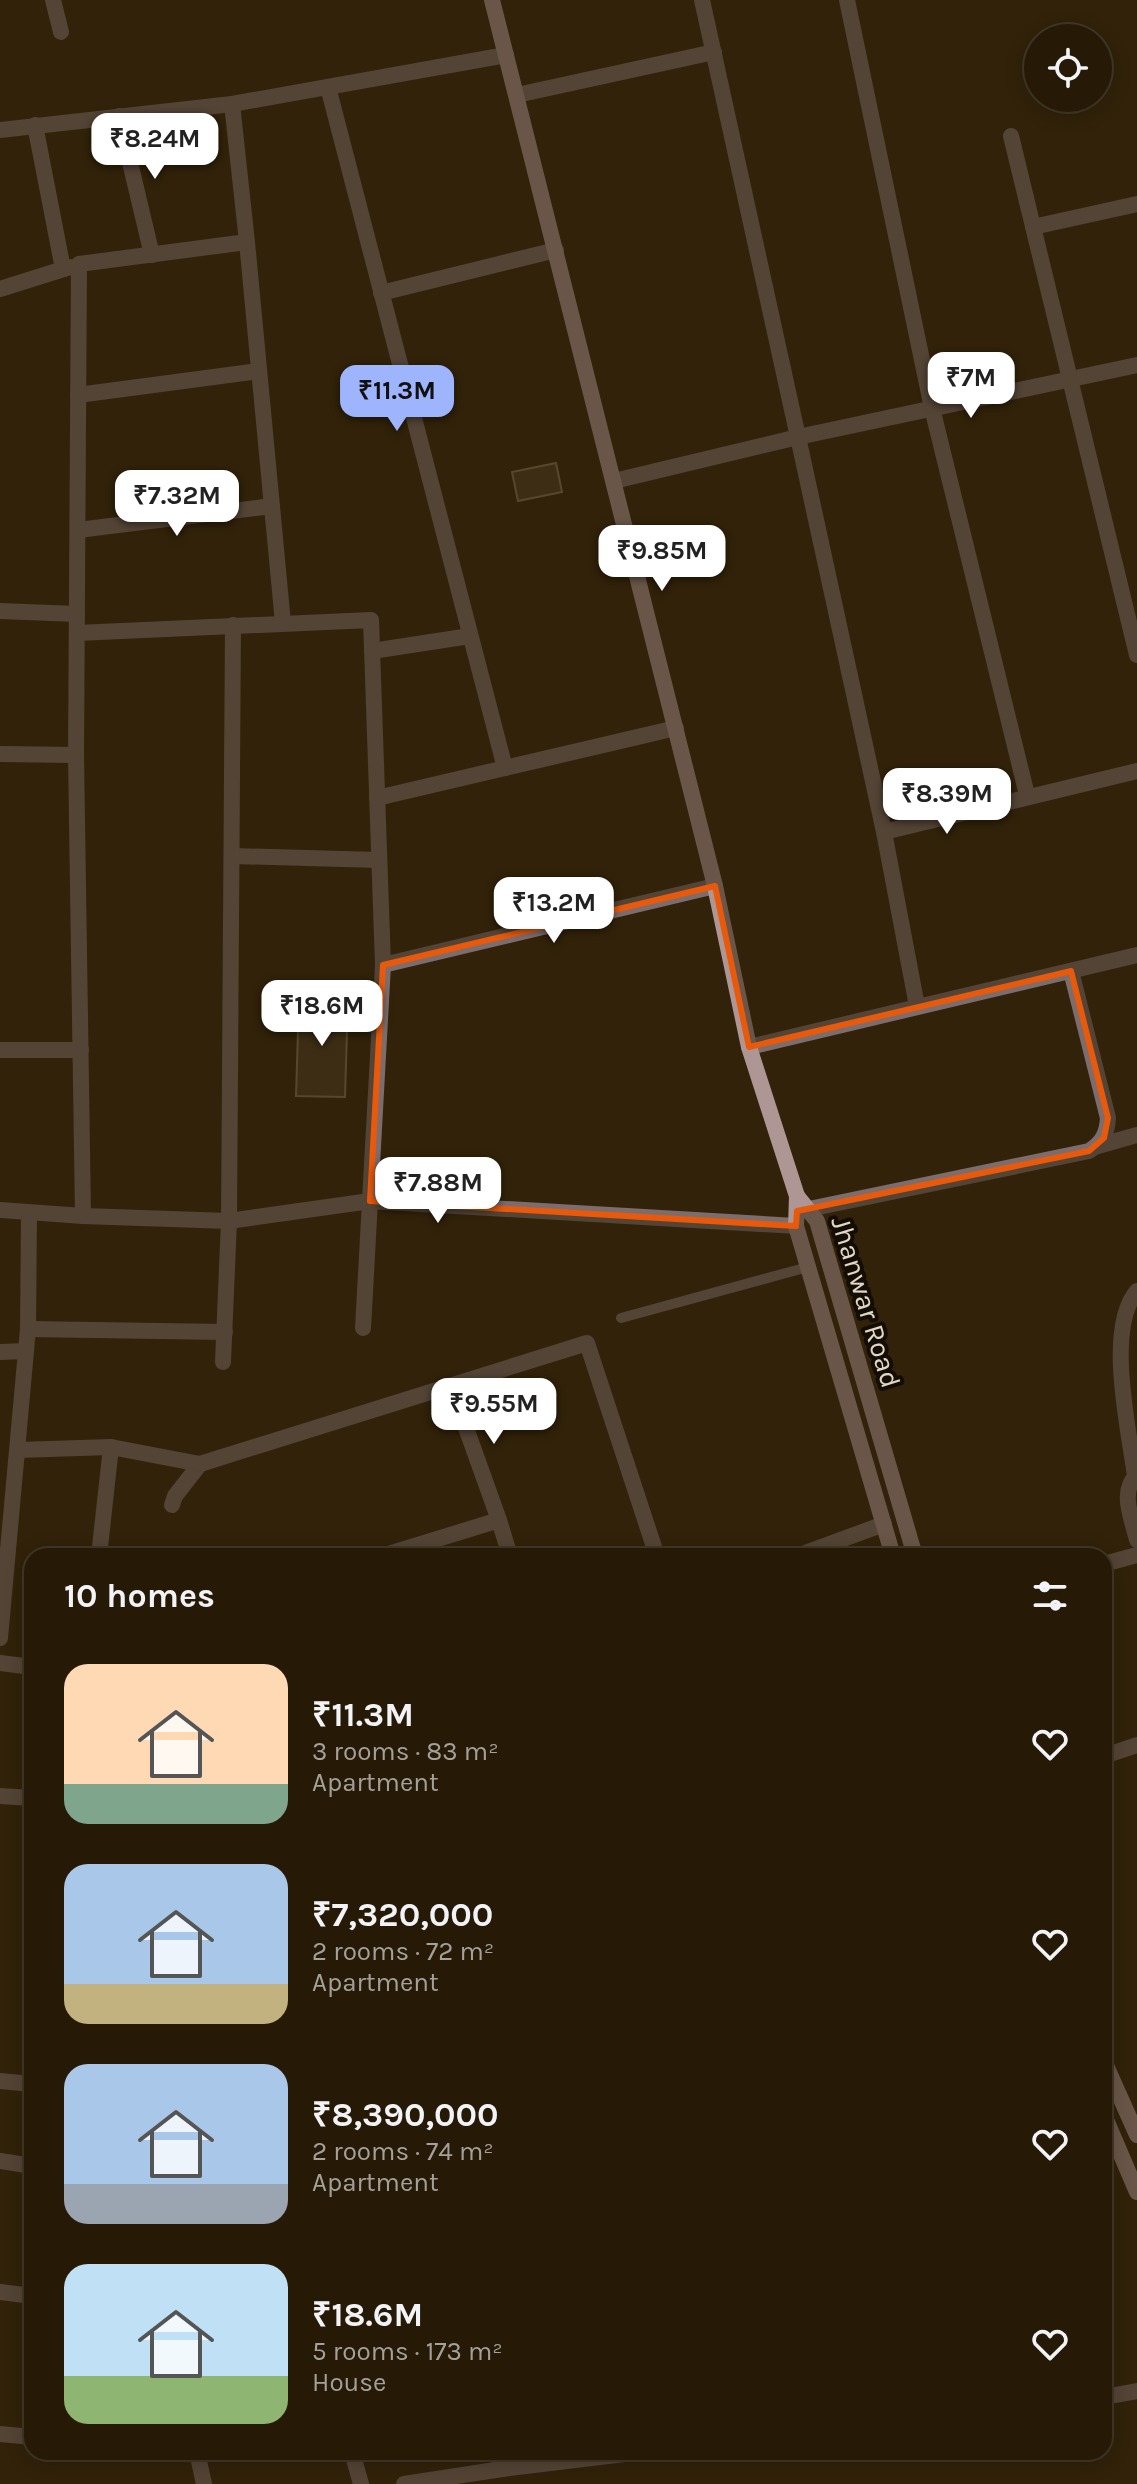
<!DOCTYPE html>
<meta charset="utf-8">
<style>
body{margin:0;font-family:Karla,sans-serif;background:#2e2311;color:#f1f3f6;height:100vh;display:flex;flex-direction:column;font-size:30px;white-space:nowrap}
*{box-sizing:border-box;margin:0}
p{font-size:26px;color:#a4a19b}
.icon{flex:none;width:44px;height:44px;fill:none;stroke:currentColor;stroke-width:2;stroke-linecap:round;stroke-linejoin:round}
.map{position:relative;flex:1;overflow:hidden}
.details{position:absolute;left:24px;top:1548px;width:1088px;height:912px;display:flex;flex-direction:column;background:#261a07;border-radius:24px;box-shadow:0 4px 20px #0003,0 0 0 2px #423828}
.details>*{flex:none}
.buttons{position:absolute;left:1024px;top:24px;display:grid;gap:16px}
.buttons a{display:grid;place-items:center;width:88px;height:88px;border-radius:50%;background:#261a07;box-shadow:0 4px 20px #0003,0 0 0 2px #423828;font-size:40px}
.price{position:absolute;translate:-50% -68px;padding:0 18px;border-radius:16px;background:#fff;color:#222;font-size:26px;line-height:52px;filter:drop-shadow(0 2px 4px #0008)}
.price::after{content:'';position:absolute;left:50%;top:48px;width:24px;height:18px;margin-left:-12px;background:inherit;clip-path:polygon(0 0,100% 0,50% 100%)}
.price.on{background:#9eb4fd;color:#111}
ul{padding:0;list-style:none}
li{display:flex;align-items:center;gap:24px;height:200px;padding:0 40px}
li span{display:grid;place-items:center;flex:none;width:224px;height:160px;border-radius:24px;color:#555}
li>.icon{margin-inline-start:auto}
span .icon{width:96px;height:96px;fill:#fffc;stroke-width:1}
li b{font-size:34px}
h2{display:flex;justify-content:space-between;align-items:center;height:96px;padding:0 40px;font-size:34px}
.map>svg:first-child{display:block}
.building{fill:#4c3b23;stroke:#87745a;stroke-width:2}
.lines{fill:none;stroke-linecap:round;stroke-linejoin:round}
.lane{stroke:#7c6d6c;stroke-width:10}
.street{stroke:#7c6d6c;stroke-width:16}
.secondary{stroke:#ae9695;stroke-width:16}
.marked{fill:none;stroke:#e8590c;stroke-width:6;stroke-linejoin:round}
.labels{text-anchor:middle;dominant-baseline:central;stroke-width:8;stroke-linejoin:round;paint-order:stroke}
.street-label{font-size:28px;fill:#e1d6c8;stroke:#140d04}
</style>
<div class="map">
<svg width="1137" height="2484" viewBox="0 0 1137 2484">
<rect width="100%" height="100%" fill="#322209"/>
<g class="building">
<polygon points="556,463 562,492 518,501 512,472"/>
<polygon points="299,999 348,1000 345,1097 296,1096"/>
</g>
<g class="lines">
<polyline class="lane" points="621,1318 808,1267"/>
<g class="street">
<polyline points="53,0 61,32"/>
<polyline points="702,0 798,437 1137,365"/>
<polyline points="847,0 932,408 1027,795"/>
<polyline points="328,87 505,768"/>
<polyline points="517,95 714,52"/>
<polyline points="119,116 152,255"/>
<polyline points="35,125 63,269"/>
<polyline points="0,130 232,104 506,55"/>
<polyline points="1011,136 1137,655"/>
<polyline points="1033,227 1137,204"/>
<polyline points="247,242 283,623"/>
<polyline points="0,289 70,267"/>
<polyline points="381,293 556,250"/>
<polyline points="78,395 259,371"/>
<polyline points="614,481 798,437 884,832"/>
<polyline points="78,530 272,506"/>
<polyline points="0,611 77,614"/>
<polyline points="77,633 371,620 383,965 363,1328"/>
<polyline points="372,651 470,636"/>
<polyline points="0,754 76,755 83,1216 0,1210"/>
<polyline points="76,755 79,264 247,242 232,104"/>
<polyline points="377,798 676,728"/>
<polyline points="232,856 379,860"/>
<polyline points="383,965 715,886"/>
<polyline points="917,1006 884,832 1137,771"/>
<polyline points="749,1047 1137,955"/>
<polyline points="0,1050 81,1050"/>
<polyline points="1098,1146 1137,1135"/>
<path d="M 809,1209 L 1089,1151 C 1102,1143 1107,1134 1108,1118 L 1071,971"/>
<polyline points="83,1216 229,1221 370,1201 796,1226"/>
<polyline points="28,1329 225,1332"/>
<polyline points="0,1352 26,1351"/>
<polyline points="223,1362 229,1221 233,625"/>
<polyline points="451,1386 499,1520"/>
<polyline points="18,1450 111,1447 200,1464 175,1496 172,1505"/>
<polyline points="200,1464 587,1343 657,1556"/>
<path d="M 1137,1475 C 1119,1491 1132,1519 1137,1540"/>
<path d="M 1135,1476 C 1129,1430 1105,1328 1137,1291"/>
<polyline points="99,1556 111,1447"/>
<polyline points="382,1556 499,1520 510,1556"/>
<polyline points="797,1556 884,1524"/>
<polyline points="1104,1564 1137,1555"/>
<polyline points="0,1638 28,1329 29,1213"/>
<polyline points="0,1663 32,1667"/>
<polyline points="1104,1756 1137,1745"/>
<polyline points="0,1796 32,1798"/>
<polyline points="0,2081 32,2084"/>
<polyline points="0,2161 32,2166"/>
<polyline points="0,2292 32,2296"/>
<polyline points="1104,2397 1137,2391"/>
<polyline points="0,2434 32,2437"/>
<polyline points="197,2452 204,2484"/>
<polyline points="352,2452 361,2484"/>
<polyline points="502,2469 641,2452"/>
<polyline points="404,2484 502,2469 497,2452"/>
</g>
<g class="secondary">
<polyline points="492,0 715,886 749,1047 797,1196 796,1226 893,1556"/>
<polyline points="797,1196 817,1221 915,1556"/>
<polyline points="1104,2061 1137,2135"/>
<polyline points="1104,2115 1137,2192"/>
</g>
</g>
<path d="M0 0H1137V2484H0ZM 715,886 L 749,1047 L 1071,971 L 1108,1118 L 1104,1138 L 1089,1151 L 797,1211 L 796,1226 L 370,1201 L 383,965 Z" fill="#322209" fill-opacity=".55" fill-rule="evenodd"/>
<path class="marked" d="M 715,886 L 749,1047 L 1071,971 L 1108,1118 L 1104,1138 L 1089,1151 L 797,1211 L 796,1226 L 370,1201 L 383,965 Z"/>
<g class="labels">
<g class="street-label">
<text transform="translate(866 1302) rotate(73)">Jhanwar Road</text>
</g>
</g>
</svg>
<div class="buttons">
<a><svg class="icon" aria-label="locate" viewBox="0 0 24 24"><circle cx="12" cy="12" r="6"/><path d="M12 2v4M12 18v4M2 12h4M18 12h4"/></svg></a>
</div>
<b class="price" style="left:155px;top:181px">₹8.24M</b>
<b class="price" style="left:971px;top:420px">₹7M</b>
<b class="price on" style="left:397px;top:433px">₹11.3M</b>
<b class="price" style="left:177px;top:538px">₹7.32M</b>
<b class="price" style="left:662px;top:593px">₹9.85M</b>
<b class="price" style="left:947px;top:836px">₹8.39M</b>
<b class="price" style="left:554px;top:945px">₹13.2M</b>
<b class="price" style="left:322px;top:1048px">₹18.6M</b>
<b class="price" style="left:438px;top:1225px">₹7.88M</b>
<b class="price" style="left:494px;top:1446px">₹9.55M</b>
<section class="details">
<h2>10 homes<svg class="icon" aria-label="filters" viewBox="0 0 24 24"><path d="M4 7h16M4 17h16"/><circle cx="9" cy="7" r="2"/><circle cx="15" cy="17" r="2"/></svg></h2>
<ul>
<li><span style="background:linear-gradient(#ffd9b3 75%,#7fa58c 0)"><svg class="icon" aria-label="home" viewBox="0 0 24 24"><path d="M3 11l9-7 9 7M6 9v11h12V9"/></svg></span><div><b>₹11.3M</b><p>3 rooms · 83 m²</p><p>Apartment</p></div><svg class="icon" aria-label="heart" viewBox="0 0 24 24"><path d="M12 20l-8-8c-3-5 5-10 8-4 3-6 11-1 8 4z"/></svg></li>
<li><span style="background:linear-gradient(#a9c7e8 75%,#c2b280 0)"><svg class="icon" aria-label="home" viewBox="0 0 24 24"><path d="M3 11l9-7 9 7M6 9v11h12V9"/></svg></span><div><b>₹7,320,000</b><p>2 rooms · 72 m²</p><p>Apartment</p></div><svg class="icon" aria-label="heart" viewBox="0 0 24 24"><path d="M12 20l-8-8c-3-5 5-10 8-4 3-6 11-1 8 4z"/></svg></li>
<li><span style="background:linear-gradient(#a9c7e8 75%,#9aa5b1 0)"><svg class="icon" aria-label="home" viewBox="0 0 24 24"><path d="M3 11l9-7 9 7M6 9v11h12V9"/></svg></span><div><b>₹8,390,000</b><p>2 rooms · 74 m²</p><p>Apartment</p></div><svg class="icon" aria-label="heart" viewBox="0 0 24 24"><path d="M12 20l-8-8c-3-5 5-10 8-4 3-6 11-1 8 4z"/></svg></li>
<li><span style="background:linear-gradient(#bfe0f5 70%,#8fb573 0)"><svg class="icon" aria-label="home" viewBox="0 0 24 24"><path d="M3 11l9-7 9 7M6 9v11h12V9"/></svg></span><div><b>₹18.6M</b><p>5 rooms · 173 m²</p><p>House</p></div><svg class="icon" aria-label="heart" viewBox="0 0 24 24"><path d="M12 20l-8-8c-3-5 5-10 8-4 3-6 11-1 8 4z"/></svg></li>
</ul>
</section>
</div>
